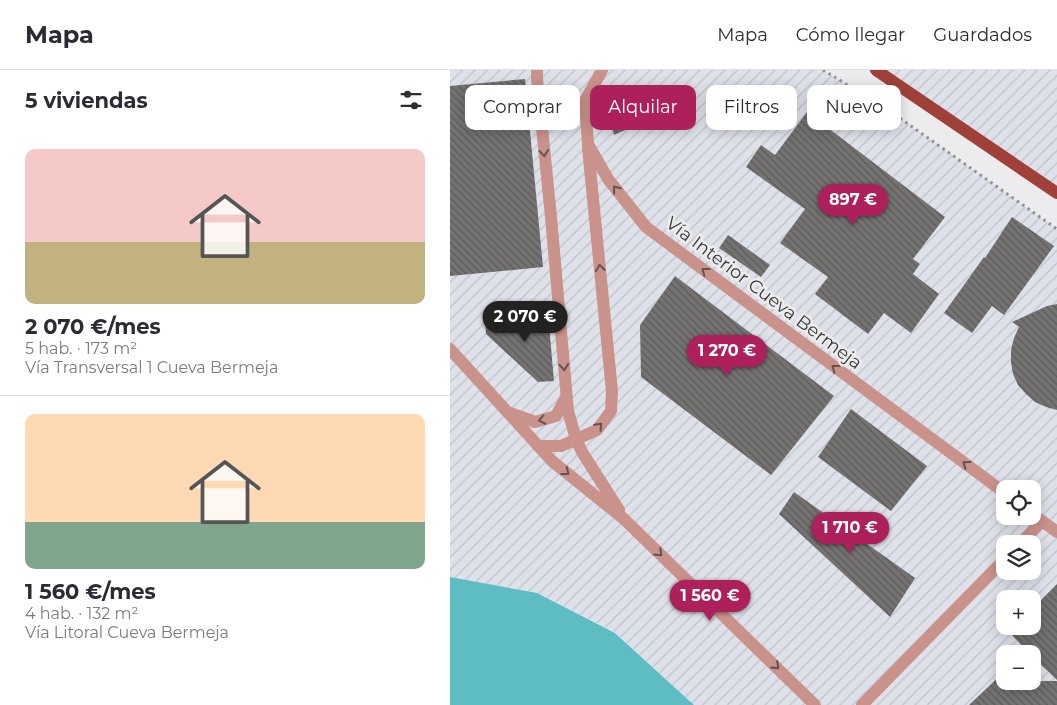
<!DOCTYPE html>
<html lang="es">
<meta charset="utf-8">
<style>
body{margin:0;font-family:Montserrat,sans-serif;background:#f2f2f3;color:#2b2b33;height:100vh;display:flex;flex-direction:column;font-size:19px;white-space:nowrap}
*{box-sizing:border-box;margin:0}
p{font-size:16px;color:#7c7c81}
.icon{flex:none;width:28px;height:28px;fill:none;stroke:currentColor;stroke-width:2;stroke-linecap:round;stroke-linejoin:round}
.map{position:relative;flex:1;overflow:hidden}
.details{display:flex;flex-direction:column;background:#fff;width:450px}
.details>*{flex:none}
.guide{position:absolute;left:15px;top:15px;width:475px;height:45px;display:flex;gap:10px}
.controls{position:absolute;left:546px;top:410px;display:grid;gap:10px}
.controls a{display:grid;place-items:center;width:45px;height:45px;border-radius:10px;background:#fff;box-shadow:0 2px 12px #0003;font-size:25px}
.price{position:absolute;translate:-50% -42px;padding:0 11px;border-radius:18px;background:#ae205b;color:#fff;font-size:16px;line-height:32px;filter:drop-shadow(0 1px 2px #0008)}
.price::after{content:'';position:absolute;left:50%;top:30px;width:15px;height:11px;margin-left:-8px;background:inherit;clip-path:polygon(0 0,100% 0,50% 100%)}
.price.active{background:#222;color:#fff}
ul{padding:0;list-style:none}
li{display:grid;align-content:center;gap:10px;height:265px;padding:0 25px}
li+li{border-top:1px solid #e1e1e2}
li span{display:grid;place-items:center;height:155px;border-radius:10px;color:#555}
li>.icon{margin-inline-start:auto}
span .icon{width:90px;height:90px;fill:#fffc;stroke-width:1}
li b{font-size:21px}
h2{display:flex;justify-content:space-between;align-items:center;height:60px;padding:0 25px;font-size:21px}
.tag{padding:0 18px;border-radius:10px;background:#fff;box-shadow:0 2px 12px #0003;font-size:18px;line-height:45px}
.tag.active{background:#ae205b;color:#fff}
header{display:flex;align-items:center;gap:30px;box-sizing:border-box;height:70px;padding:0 25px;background:#fff;border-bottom:1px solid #e1e1e2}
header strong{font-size:24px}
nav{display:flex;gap:28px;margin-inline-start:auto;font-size:18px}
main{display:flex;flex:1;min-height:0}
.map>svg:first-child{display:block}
.industrial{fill:url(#industrial-furrows);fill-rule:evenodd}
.water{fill:#5dbdc2}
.building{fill:url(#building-back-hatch)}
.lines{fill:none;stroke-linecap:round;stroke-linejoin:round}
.path{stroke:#929294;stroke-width:3;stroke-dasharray:2.5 4;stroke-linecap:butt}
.minor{stroke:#c9928b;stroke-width:12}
.major{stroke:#a04139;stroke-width:12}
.oneway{stroke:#645351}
.labels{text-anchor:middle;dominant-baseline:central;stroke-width:5;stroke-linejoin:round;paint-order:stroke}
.street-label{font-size:18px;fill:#383838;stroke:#ececee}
</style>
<header>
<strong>Mapa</strong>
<nav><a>Mapa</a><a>Cómo llegar</a><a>Guardados</a></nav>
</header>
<main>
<section class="details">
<h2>5 viviendas<svg class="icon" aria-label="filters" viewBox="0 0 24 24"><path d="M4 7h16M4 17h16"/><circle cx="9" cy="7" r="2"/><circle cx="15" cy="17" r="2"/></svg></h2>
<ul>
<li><span style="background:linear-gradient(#f6c9c9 60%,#c2b280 0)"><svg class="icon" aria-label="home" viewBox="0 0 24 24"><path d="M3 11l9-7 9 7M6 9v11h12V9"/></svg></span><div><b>2 070 €/mes</b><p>5 hab. · 173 m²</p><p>Vía Transversal 1 Cueva Bermeja</p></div></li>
<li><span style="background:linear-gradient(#ffd9b3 70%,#7fa58c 0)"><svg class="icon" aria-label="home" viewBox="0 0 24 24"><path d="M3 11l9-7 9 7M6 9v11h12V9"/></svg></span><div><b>1 560 €/mes</b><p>4 hab. · 132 m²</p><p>Vía Litoral Cueva Bermeja</p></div></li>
</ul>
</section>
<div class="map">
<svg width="607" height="635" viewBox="0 0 607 635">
<defs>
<pattern id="industrial-furrows" width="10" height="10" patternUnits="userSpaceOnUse" patternTransform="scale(1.25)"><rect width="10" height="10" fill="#dfe1ea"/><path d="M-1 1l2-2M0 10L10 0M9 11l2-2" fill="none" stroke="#c0c2c9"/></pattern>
<pattern id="building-back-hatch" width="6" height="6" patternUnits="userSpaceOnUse" patternTransform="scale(1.25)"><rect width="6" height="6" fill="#757372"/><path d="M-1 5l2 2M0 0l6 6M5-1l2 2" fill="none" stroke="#5c5a5a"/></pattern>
</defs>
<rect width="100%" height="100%" fill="#ececee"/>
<g class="industrial">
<path d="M 0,0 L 373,0 L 434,37 L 607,159 L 607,635 L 244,635 L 165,562 L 87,523 L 0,507 ZM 555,419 L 582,419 L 582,446 L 555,446 ZM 555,474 L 582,474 L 582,501 L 555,501 ZM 555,529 L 582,529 L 582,556 L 555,556 ZM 555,584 L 582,584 L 582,611 L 555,611 Z"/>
<polygon points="426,0 607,0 607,123"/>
</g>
<polygon class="water" points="0,507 87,523 165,563 244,635 0,635"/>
<g class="building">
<polygon points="75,9 93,197 0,206 0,16"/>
<polygon points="168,30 183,41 178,49 180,58 164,65 154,32"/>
<polygon points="357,42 495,147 463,189 470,194 463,204 489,224 461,263 434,243 418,264 365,224 378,207 330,173 355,139 296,97 311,75 325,85"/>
<polygon points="562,147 604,176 554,245 542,236 522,263 494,243 534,187 535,188"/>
<polygon points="278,165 320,195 311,207 269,178"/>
<polygon points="225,206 384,326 321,405 191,307 190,255"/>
<polygon points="607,234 607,340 596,337 585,332 576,324 568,315 563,304 561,292 561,280 564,268 569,257 562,252 597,236"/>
<polygon points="98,244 104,311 88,312 36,264 35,249"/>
<polygon points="401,339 477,396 441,441 368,387"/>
<polygon points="344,422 465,508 440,547 329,444"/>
<polygon points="607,514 607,610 582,586 582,584 580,584 553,556 582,556 582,539"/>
<polygon points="555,601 555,611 607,611 607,635 519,635"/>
</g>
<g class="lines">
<polyline class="path" points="373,0 434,37 607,159"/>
<g class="minor">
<polyline points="87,0 87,8 101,147 118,341 126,369 132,382 169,440"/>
<polyline points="152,0 135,31 138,74 158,109 196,157 555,423"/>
<polyline points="0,279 102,391 174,449 365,635"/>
<polyline points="60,343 85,352 106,346 116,327"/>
<polyline points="88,376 111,376 147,360 161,341 162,321 138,78"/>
<polyline points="582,444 607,462"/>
<polyline points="570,474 592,451"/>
<polyline points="412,635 555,489"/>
</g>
<polyline class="major" points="426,0 607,123"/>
</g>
<defs><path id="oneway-chevron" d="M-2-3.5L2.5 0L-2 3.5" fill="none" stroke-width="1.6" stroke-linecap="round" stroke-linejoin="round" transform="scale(1.25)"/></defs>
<g class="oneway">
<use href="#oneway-chevron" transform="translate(94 83) rotate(84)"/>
<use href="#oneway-chevron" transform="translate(166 119) rotate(-128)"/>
<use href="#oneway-chevron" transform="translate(150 198) rotate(-96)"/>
<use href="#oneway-chevron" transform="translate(255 201) rotate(-143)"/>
<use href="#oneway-chevron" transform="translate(114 297) rotate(85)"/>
<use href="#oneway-chevron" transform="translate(385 298) rotate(-143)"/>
<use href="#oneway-chevron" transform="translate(92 350) rotate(168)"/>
<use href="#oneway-chevron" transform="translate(149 356) rotate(-47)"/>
<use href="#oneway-chevron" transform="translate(516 394) rotate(-144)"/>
<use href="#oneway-chevron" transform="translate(116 402) rotate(38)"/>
<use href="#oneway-chevron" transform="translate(209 483) rotate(44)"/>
<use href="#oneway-chevron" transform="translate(326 596) rotate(44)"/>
</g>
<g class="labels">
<g class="street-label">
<text transform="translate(314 223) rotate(37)">Vía Interior Cueva Bermeja</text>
</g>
</g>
</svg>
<div class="controls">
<a><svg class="icon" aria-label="locate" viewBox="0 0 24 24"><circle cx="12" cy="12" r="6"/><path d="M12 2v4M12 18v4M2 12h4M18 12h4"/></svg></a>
<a><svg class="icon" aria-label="layers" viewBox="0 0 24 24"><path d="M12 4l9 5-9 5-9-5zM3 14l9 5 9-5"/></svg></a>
<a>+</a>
<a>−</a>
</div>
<b class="price" style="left:403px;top:156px">897 €</b>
<b class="price active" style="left:75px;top:273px">2 070 €</b>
<b class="price" style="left:277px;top:307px">1 270 €</b>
<b class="price" style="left:400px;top:484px">1 710 €</b>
<b class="price" style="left:260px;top:552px">1 560 €</b>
<div class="guide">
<a class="tag">Comprar</a>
<a class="tag active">Alquilar</a>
<a class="tag">Filtros</a>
<a class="tag">Nuevo</a>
</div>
</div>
</main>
